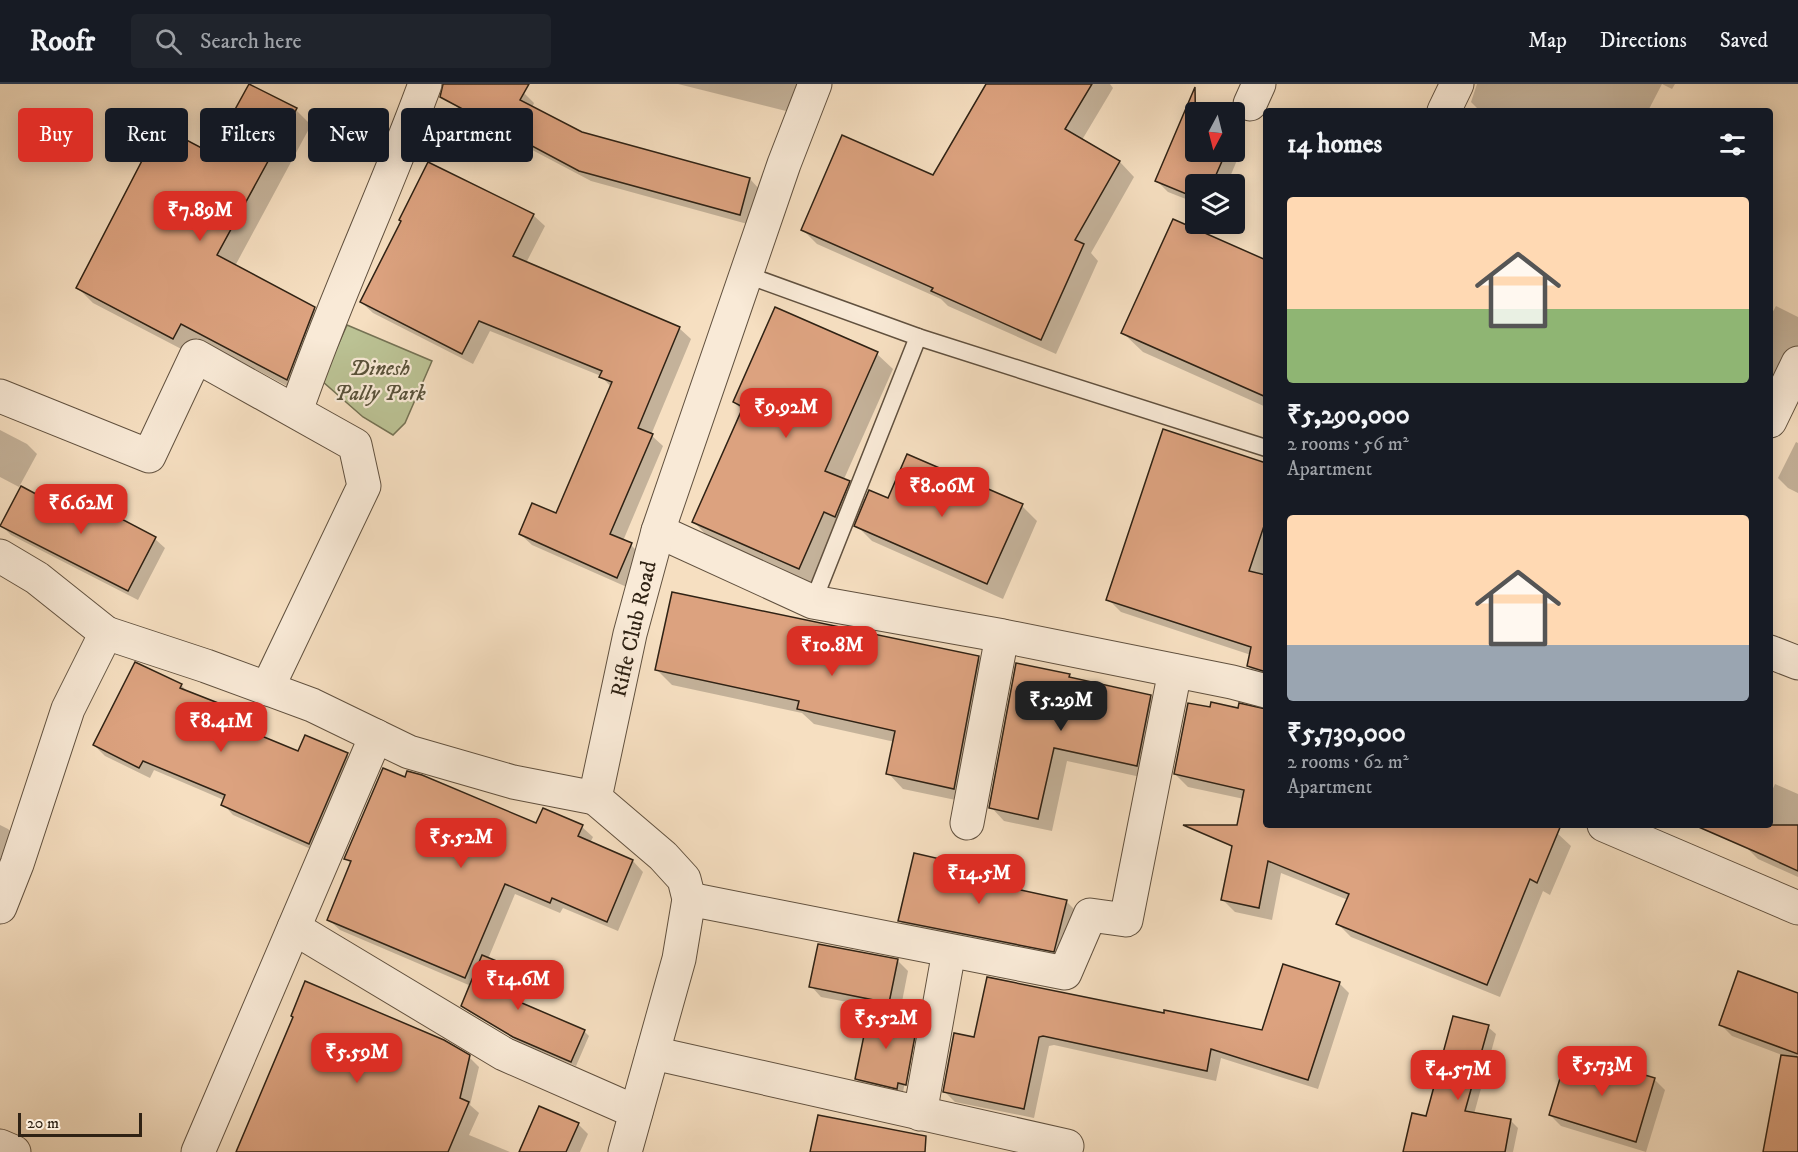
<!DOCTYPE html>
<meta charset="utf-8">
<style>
body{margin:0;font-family:"IM FELL DW Pica",serif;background:#20242c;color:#f1f3f6;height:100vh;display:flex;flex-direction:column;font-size:22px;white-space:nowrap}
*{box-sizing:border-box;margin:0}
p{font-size:20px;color:#9ea1a6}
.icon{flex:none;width:33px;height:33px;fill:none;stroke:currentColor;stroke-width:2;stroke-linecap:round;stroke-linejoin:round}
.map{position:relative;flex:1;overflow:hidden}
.sheet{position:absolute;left:1263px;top:24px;width:510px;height:720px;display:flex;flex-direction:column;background:#171b24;border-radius:6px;box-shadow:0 3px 15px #0003}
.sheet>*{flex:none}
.hud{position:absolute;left:18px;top:24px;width:570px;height:54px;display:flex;gap:12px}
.needle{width:39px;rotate:187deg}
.buttons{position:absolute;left:1185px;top:18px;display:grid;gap:12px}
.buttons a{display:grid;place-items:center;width:60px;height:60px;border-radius:6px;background:#171b24;box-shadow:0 3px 15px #0003;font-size:30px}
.scale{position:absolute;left:18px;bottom:15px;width:124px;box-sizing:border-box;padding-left:6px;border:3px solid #2f2214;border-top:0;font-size:16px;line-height:21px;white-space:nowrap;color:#2f2214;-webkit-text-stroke:4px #f9ead7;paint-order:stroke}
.price{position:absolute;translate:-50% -51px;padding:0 14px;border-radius:12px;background:#d93025;color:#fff;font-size:20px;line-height:39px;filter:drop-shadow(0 2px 3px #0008)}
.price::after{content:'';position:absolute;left:50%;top:36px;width:18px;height:14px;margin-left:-9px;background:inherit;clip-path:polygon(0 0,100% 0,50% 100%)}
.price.selected{background:#222;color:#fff}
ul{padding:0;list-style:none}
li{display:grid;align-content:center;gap:12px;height:318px;padding:0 24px}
li span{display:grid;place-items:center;height:186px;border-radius:6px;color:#555}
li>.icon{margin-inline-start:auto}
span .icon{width:108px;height:108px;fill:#fffc;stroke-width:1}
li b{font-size:26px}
h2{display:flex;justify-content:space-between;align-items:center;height:72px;padding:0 24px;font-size:26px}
.pill{padding:0 21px;border-radius:6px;background:#171b24;box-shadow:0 3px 15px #0003;font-size:21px;line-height:54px}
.pill.selected{background:#d93025;color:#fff}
header{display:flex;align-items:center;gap:36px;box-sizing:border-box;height:84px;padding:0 30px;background:#171b24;border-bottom:2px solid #363941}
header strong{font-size:28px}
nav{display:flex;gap:33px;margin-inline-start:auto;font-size:21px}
.search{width:420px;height:54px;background:#20242c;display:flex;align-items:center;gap:15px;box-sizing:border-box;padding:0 21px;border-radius:6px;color:#9ea1a6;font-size:22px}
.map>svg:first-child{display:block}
.green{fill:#bbc294;stroke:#757254;stroke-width:1.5}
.shadow{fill:#0003;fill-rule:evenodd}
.building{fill:#dca27f;stroke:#2f2214;stroke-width:1.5}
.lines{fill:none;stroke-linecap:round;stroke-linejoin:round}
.lane-casing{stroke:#61513f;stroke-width:19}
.street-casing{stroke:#61513f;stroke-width:35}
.lane{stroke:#f9ead7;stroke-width:16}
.street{stroke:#f9ead7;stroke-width:33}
.labels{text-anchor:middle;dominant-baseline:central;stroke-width:4.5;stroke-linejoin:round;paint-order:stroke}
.park-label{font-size:22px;font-style:italic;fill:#59523a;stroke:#f9ead7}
.street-label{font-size:22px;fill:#2f2214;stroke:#f9ead7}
</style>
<header>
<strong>Roofr</strong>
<div class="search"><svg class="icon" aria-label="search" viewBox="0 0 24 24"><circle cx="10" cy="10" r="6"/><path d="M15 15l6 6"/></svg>Search here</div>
<nav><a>Map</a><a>Directions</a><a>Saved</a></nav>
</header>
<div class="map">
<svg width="1798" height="1068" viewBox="0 0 1798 1068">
<rect width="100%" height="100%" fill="#f6dfc1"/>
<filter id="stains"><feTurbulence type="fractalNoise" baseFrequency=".00333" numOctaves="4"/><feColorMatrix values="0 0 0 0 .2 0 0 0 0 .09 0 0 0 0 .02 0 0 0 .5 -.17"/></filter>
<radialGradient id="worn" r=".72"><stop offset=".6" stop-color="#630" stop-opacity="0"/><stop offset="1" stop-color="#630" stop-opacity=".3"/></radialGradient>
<polygon class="green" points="347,241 432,277 405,339 393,351 363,333 322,297"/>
<g class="shadow">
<polygon points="463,0 507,0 524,9 534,19 532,24 582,49 750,95 760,106 751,141 591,97 464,30 453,19"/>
<polygon points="678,0 797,0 790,28"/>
<polygon points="988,0 1110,0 1113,4 1082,56 1120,78 1134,93 1091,169 1098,177 1056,270 948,222 941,215 817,160 802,145 933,93"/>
<polygon points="1477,0 1675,0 1672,5 1662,0 1648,27 1480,27 1471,18"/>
<polygon points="250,1 296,26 311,41 235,182 314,224 329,239 302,310 197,254 189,269 93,219 78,204 212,71"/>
<polygon points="1234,53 1243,62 1227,100 1196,100 1196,119 1168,108 1157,97 1196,68 1234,68"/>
<polygon points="533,131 545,142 526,179 679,244 691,255 651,351 663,362 623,457 631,461 642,472 629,504 532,461 520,450 557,431 611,303 601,292 490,247 473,280 373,229 361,218"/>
<polygon points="1266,178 1266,323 1143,268 1123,249"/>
<polygon points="1776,222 1798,233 1798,274 1770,326 1770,233"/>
<polygon points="877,270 893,285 844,395 866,416 1022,422 1037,437 1003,515 872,457 854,439 851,448 840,443 814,500 709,454 694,438 743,327 734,318"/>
<polygon points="0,346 27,360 37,370 19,403 0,393"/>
<polygon points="1796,358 1798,359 1798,409 1788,404 1778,394"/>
<polygon points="1266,380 1266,487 1264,492 1266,493 1266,596 1261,595 1248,582 1251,571 1121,528 1108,515"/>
<polygon points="73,411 155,455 165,464 138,516 11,451 2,442 64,427"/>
<polygon points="978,573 994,589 970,719 903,705 888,689 895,658 814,640 802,629 672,601 656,585"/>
<polygon points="1069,591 1073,596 1150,612 1164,626 1150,695 1067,677 1052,747 1004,737 991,723"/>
<polygon points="181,601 189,609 235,628 245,638 242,645 298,669 305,653 347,671 358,681 320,769 233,731 223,720 224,716 154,686 150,694 105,672 94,661"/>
<polygon points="1211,625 1266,627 1266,741 1540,741 1557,749 1571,762 1550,811 1543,807 1500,913 1351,853 1338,840 1348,816 1281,789 1272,836 1235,828 1222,815 1244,715 1188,703 1175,690"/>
<polygon points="1775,700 1798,710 1798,793 1758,775 1746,763 1756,741 1770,741 1770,711"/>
<polygon points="0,741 8,745 19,755 0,806"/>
<polygon points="537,741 582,743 593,753 590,759 633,777 643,788 618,847 563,824 560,829 515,810 488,875 525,891 531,896 520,920 584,947 589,952 576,982 519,958 468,927 463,922 471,902 340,846 329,836 351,780 346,774"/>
<polygon points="962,781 970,790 1017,800 1025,808 1066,817 1077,828 1064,877 911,847 900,837"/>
<polygon points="819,861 898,877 908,887 900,928 821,913 811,902"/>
<polygon points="1339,899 1349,909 1318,1005 1221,974 1216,997 1054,961 1049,962 1034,1034 955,1018 945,1008 975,955 1165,931 1263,948"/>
<polygon points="1798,911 1798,1068 1765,1068 1782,971 1732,952 1721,941"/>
<path d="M 910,937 L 927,953 L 907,1014 L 867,1005 L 857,995 ZM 915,945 L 918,945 L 906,1009 L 903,1008 Z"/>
<polygon points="1488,943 1496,950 1474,1030 1510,1036 1518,1044 1513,1068 1406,1068"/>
<polygon points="469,973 479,983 470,1021 479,1029 469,1051 510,1068 237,1068"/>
<polygon points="1654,995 1665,1006 1646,1068 1561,1042 1550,1031"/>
<polygon points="578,1040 588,1050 580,1068 521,1068"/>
</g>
<g class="building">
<polygon points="249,0 297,24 217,171 315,223 287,296 181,240 173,255 76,204 160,42 211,69"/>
<polygon points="443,0 529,0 520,16 582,48 750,94 740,131 579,87 440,13"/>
<polygon points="986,0 1092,0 1065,45 1120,77 1075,156 1084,160 1041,256 931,207 933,204 801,146 842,51 933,91"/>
<polygon points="1195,3 1196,68 1226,68 1212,100 1196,100 1196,114 1155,97"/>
<polygon points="428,78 534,130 513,172 680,243 638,344 653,350 610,450 632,459 617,494 519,450 532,419 556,429 612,298 599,293 602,287 479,237 462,270 360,218 401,137 399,136"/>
<polygon points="1173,135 1266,176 1266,313 1121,249"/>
<polygon points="775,223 878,268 825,387 850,397 835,433 824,428 799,485 692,438 743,323 733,318"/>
<polygon points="1163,345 1266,379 1266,436 1249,487 1266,491 1266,588 1247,582 1251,563 1106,516"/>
<polygon points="907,370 1023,420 987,500 854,442 869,406 888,414"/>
<polygon points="21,402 64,425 72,409 156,453 128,507 0,442"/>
<polygon points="672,508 979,572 954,705 886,690 895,647 797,625 799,617 655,586"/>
<polygon points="135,578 182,600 180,604 236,626 230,639 298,667 305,651 348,669 309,760 221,721 225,711 143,677 139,684 93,661"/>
<polygon points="1016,579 1070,590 1069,593 1151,611 1137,682 1054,664 1038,735 989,724"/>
<polygon points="1211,618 1238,624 1239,619 1266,625 1266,741 1561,741 1537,799 1530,795 1487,901 1336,840 1349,810 1268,777 1259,824 1221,816 1232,762 1183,741 1237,741 1244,706 1174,690 1188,619 1210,623"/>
<polygon points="383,684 405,693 407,687 422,691 536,739 543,724 583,741 578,752 633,776 607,838 552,814 550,819 505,800 465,894 327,836 351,777 344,775"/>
<polygon points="1694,741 1798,741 1798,787 1763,771"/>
<polygon points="914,769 962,780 961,786 1018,799 1016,805 1067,816 1054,868 898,837"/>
<polygon points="818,860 898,875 889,919 809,903"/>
<polygon points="482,871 526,889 515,916 585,946 571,978 513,953 461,922"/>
<polygon points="1283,880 1340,898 1308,996 1211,965 1207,987 1043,952 1039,953 1024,1025 943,1008 954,949 974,953 987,893 1164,929 1164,926 1262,946"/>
<polygon points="1738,887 1798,909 1798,970 1719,941"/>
<polygon points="305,897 444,956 470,971 460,1014 469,1018 448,1068 236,1068 293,933 291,932"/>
<polygon points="869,927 911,936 910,939 917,941 906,1001 898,999 897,1005 855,995"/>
<polygon points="1453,932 1489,941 1465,1027 1511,1035 1505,1068 1403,1068 1412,1029 1426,1032"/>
<polygon points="1568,968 1655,994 1636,1058 1549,1031"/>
<polygon points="1781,971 1798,973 1798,1068 1763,1068"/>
<polygon points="539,1022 579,1039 566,1068 519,1068"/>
<polygon points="818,1031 926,1052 925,1068 810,1068"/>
</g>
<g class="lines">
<defs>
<g id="lane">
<polyline points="747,191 918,253 813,518"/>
<polyline points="918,253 1266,364"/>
</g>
<g id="street">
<polyline points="1250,20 1259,0"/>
<polyline points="1444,27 1457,0"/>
<polyline points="0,312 149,372 196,272 355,361 364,402 267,605"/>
<path d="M 296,327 C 334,216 385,110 425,0"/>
<polyline points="1770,337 1798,279"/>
<polyline points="658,447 813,518 998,551 1232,598 1266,607"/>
<polyline points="0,472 37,494 106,549"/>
<polyline points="1770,568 1798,579"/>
<polyline points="967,739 1002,552"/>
<polyline points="1604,741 1798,824"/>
<polyline points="689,815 1065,889 1090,831 1126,836 1175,587"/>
<polyline points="0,823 17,780 68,625 106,549 206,582 312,621 409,668 513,698 595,714"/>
<polyline points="294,844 504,970 636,1028"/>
<polyline points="653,969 1067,1062"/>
<polyline points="920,1030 949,867"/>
<polyline points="0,1062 14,1068"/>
<polyline points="198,1068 376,652"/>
<polyline points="625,1068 679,875 689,815 684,795 663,772 595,714 630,550 658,447 784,80 815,0"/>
</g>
</defs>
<use href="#lane" class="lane-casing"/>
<use href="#street" class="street-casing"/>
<use href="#lane" class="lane"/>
<use href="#street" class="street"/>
</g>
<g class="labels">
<g class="park-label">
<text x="380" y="284">Dinesh<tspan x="380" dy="25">Pally Park</tspan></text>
</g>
<g class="street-label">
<text transform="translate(634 545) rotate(-77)">Rifle Club Road</text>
</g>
</g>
<rect width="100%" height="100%" filter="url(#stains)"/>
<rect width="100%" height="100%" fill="url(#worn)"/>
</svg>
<div class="buttons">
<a><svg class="needle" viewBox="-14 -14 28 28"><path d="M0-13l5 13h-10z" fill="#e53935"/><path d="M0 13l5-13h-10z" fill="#9ea1a6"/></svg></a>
<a><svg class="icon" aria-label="layers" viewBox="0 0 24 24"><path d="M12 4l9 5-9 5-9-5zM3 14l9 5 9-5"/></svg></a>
</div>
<div class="scale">20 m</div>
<b class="price" style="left:200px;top:158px">₹7.89M</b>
<b class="price" style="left:786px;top:355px">₹9.92M</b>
<b class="price" style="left:942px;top:434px">₹8.06M</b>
<b class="price" style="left:81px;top:451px">₹6.62M</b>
<b class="price" style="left:832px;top:593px">₹10.8M</b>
<b class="price selected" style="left:1061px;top:648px">₹5.29M</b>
<b class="price" style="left:221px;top:669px">₹8.41M</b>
<b class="price" style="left:461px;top:785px">₹5.52M</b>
<b class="price" style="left:979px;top:821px">₹14.5M</b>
<b class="price" style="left:518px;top:927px">₹14.6M</b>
<b class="price" style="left:886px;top:966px">₹5.52M</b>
<b class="price" style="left:357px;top:1000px">₹5.59M</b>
<b class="price" style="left:1602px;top:1013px">₹5.73M</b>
<b class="price" style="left:1458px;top:1017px">₹4.57M</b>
<div class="hud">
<a class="pill selected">Buy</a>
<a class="pill">Rent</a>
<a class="pill">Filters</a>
<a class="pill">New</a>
<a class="pill">Apartment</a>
</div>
<section class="sheet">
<h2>14 homes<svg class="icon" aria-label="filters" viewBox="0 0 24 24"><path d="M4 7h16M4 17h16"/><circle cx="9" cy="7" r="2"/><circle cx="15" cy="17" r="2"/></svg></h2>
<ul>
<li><span style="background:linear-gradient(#ffd9b3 60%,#8fb573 0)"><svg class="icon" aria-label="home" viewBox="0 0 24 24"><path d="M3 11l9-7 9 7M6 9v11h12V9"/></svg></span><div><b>₹5,290,000</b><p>2 rooms · 56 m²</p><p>Apartment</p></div></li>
<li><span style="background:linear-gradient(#ffd9b3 70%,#9aa5b1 0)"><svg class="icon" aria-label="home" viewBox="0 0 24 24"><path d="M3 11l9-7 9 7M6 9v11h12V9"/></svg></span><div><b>₹5,730,000</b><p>2 rooms · 62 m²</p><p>Apartment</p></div></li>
</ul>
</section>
</div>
